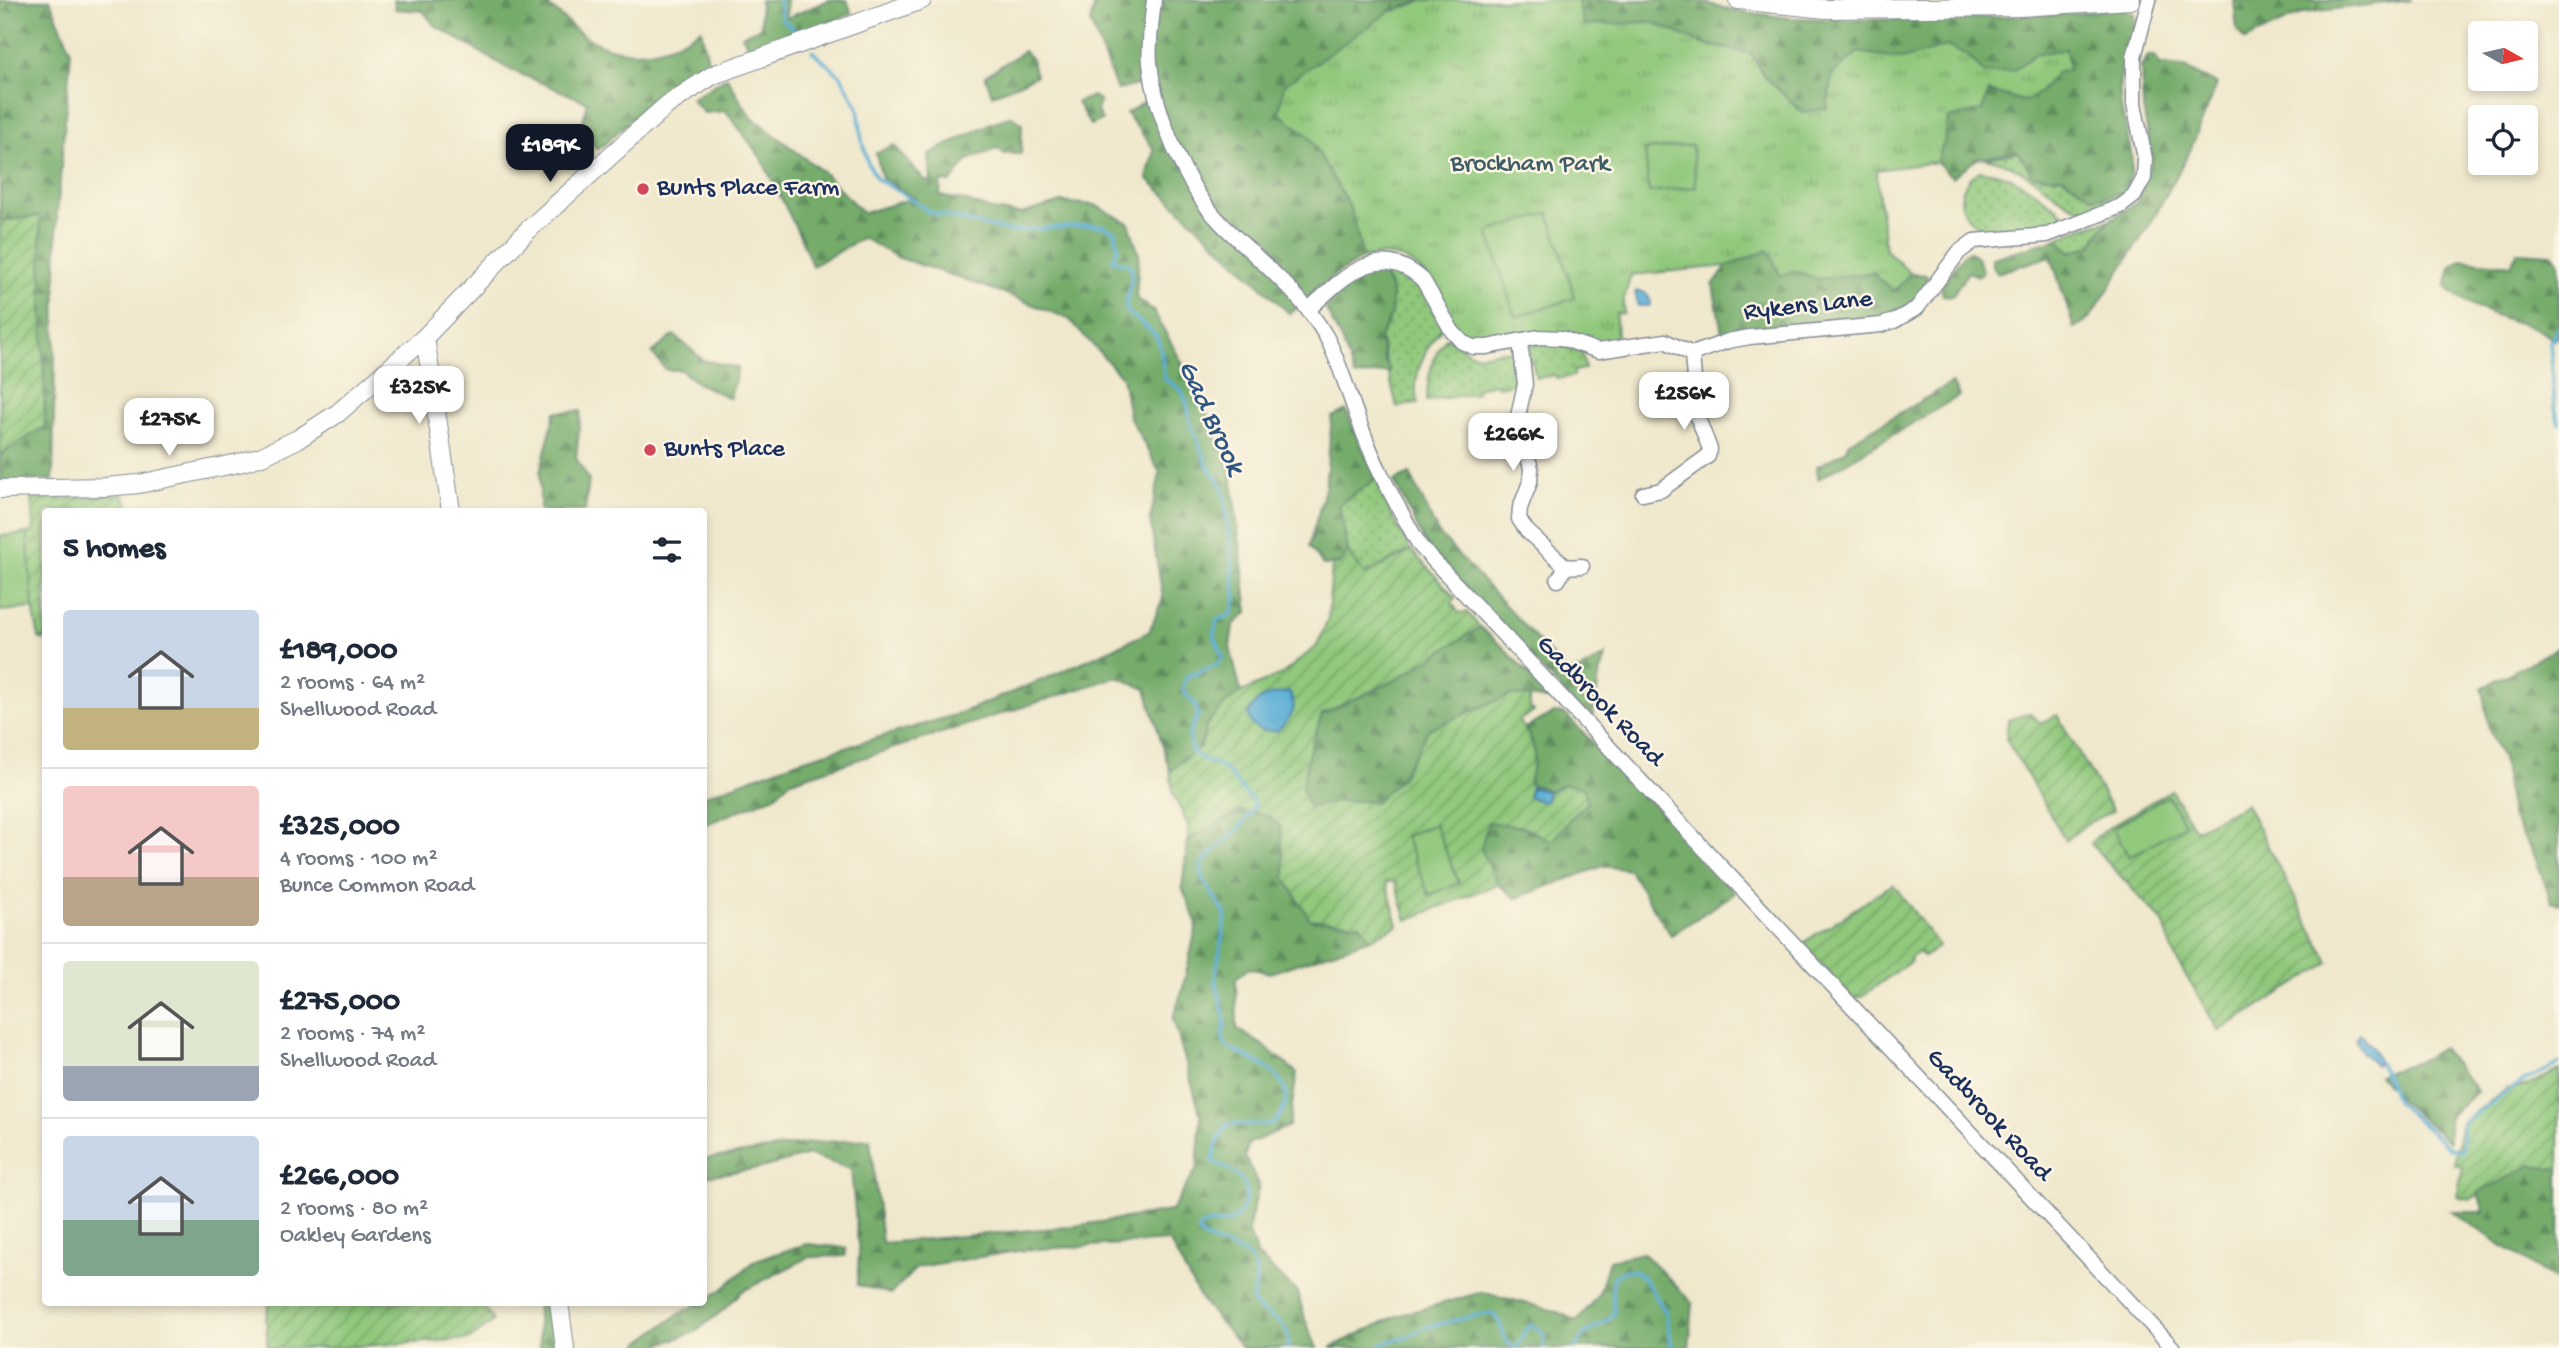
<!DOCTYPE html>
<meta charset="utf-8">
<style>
body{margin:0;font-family:"Gochi Hand",sans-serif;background:#f2f2f3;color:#1f2937;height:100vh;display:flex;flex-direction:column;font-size:26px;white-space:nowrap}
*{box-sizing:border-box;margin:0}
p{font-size:23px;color:#747a83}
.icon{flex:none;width:38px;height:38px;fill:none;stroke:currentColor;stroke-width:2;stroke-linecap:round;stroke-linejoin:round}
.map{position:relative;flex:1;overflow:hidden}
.details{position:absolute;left:42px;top:508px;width:665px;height:798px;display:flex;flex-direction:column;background:#fff;border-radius:7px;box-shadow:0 4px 10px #0003}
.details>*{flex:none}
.needle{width:46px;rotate:98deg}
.fabs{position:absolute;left:2468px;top:21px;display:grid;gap:14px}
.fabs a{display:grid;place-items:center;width:70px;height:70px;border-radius:7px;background:#fff;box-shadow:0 4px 10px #0003;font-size:35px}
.price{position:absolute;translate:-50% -60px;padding:0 16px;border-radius:14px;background:#fff;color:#222;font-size:23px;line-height:46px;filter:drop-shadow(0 2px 4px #0008)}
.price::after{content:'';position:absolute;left:50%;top:42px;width:21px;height:16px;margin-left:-10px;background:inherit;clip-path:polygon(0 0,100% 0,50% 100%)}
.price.current{background:#111827;color:#fff}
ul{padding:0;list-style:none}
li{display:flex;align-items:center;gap:21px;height:175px;padding:0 21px}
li+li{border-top:2px solid #e0e1e3}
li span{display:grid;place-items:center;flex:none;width:196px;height:140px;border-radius:7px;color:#555}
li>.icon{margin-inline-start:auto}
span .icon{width:84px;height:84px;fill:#fffc;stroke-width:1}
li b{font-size:30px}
h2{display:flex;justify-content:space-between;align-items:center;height:84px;padding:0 21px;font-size:30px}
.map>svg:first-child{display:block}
.grass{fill:url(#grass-dots);stroke:#567c6c;stroke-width:2}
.forest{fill:url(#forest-firs);stroke:#486e64;stroke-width:2}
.park{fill:url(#park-tufts);stroke:#567c6c;stroke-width:2}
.garden{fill:url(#garden-furrows);stroke:#567c6c;stroke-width:2}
.pitch{fill:#90c87b;stroke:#567c6c;stroke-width:2}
.water{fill:#5aadd5;stroke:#3a6e9a;stroke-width:2}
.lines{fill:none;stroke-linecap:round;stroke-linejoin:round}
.stream{stroke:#5aadd5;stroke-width:3.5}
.minor-casing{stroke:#858c95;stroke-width:17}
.tertiary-casing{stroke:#858c95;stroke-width:20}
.minor{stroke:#fff;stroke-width:14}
.tertiary{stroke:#fff;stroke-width:18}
.poi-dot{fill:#d1495b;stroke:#fcf5e5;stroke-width:2.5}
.labels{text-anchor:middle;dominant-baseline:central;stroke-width:5;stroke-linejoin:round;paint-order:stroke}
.park-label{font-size:26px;fill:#3e5d67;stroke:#fcf5e5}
.poi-label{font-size:26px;fill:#1b2f5e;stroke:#fcf5e5;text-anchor:start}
.street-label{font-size:26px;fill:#1b2f5e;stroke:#fcf5e5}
.water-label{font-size:28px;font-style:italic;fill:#2e5582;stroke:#fcf5e5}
</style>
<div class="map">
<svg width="2559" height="1348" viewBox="0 0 2559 1348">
<defs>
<pattern id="grass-dots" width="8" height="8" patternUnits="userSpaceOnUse" patternTransform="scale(1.75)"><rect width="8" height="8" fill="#90c87b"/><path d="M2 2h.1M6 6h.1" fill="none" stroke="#75a368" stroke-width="1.8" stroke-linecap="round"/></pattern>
<pattern id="forest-firs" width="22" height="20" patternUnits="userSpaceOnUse" patternTransform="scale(1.75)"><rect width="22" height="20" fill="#74ac6b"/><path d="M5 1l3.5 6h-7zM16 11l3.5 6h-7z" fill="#5e8c5b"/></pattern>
<pattern id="park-tufts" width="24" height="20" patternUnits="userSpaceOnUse" patternTransform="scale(1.75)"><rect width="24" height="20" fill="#90c87b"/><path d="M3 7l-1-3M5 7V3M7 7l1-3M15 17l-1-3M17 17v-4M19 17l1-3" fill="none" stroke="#75a368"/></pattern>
<pattern id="garden-furrows" width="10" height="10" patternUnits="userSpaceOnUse" patternTransform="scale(1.75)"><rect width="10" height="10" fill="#90c87b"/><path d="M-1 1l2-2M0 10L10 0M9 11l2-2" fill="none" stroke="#75a368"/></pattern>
</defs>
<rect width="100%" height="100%" fill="#fcf5e5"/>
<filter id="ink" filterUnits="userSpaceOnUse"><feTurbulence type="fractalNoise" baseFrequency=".0143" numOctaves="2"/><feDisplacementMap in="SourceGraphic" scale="14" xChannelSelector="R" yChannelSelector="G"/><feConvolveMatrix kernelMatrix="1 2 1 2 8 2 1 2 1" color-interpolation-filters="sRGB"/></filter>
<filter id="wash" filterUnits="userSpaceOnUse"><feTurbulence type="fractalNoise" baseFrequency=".00686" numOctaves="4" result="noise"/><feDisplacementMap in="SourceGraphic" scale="28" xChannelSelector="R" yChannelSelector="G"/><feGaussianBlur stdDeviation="1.57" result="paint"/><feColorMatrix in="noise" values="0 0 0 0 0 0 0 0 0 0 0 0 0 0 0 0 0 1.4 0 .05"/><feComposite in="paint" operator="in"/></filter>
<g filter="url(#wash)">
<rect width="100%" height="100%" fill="#efe8cc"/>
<g class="grass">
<path d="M 2018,152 L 2033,175 L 2062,177 L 2095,198 L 2126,192 C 2086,230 2067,200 2031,177 C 2017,167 2002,162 1986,158 Z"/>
<path d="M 1980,171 C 2015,172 2038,194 2065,215 L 2066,219 L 2062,224 C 2038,230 2016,236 1991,231 C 1960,225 1948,189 1980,171 Z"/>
<polygon points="2109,220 2091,246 2070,252 2057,239 2078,229"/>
<path d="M 1393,269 C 1421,280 1427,303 1443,326 C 1426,346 1410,378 1418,403 L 1397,407 L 1380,338 L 1391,315 L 1392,291 L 1381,270 Z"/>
<path d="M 1446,338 C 1456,339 1461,349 1470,353 C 1483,358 1497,349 1511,351 L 1518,363 L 1512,364 L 1516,383 L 1498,387 L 1497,384 L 1476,388 L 1476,393 L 1427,401 C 1427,378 1431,357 1446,338 Z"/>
<polygon points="1553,342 1582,352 1585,369 1574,371 1574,376 1557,379 1555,375 1536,378 1532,361 1527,362 1530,347 1536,344"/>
<polygon points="1376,479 1390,513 1411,550 1364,575 1348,552 1339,505"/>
</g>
<g class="forest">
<polygon points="0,0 50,0 71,51 57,214 53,480 0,481 0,455 45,426 40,216 0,221"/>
<path d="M 394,0 L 540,0 C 556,9 567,24 583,35 C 622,61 664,55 701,29 L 709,65 L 653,99 L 598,150 L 581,130 L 587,102 L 509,69 L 434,25 L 423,11 L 395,9 Z"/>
<polygon points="760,0 786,0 787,18 829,0 847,0 852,14 750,50 742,35 761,27"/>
<polygon points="1096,0 1426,0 1389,12 1279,113 1309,136 1351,209 1363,258 1335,275 1290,314 1147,178 1154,149 1126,113 1148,100 1141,84 1117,90 1090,22"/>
<path d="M 1578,0 L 1696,0 L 1731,10 L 1789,18 L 1866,20 L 1986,17 L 2069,14 L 2123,8 L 2134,14 C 2139,35 2123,58 2120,81 C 2116,123 2143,150 2126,192 L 2095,198 L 2062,177 L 2033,175 L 2018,152 L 1977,159 L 1952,177 L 1937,162 L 1944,142 L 1948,118 L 1982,110 L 1989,91 L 2023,101 L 2040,92 L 2056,73 L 2036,54 L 2014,70 L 1985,75 L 1967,55 L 1947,46 L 1902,59 L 1858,52 L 1832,75 L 1827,109 L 1802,112 L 1765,77 L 1751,53 L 1705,45 L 1652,22 L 1582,25 Z"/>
<polygon points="2234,0 2411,0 2303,13 2245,40 2237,30"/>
<polygon points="1024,51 1031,58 1036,76 992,95 985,76"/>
<polygon points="2148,56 2155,56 2160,65 2183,67 2217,84 2190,151 2152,221 2090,318 2074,329 2051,256 1997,273 1992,265 1992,258 2057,239 2070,252 2091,246 2109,220 2137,202 2152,159 2143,108 2141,67"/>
<polygon points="727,77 750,116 823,172 863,213 914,198 882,178 876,153 894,145 925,181 931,181 929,154 989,124 1012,116 1022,124 1021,154 1004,154 998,148 968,160 951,182 941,181 940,196 966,201 991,210 1021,214 1061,202 1095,205 1129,223 1139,254 1136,298 1153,310 1198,392 1231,472 1248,612 1233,625 1230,647 1241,692 1226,703 1207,724 1201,746 1170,771 1146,689 1117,677 791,781 775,796 704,825 704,796 798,761 955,715 1047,678 1149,632 1163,598 1150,520 1160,473 1129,416 1122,377 1069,319 1004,293 897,257 863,238 812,266 801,238 761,158 726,111 704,113 691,99"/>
<polygon points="1093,96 1100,101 1097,111 1102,120 1090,125 1077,102"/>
<polygon points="1769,250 1797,271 1818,279 1874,272 1895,291 1910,273 1926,275 1929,285 1913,306 1886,321 1723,338 1713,285 1727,266"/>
<polygon points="1970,252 1977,257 1983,271 1979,276 1968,272 1952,296 1943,295 1940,288 1965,253"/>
<path d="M 2518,252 L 2552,254 L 2559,261 L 2559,334 L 2553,340 C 2539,326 2526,326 2509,320 C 2487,312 2463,303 2446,287 L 2451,267 L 2462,260 L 2511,265 Z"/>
<path d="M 1381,270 L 1392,291 L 1391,315 L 1380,338 L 1384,359 L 1390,372 L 1355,377 L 1343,344 L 1326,309 C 1337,288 1358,275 1381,270 Z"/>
<polygon points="674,335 703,360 738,368 730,398 697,383 681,370 666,370 652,353"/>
<polygon points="1952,383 1959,396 1818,479 1817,466 1846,451 1848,443"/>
<polygon points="1346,410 1376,479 1339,505 1348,552 1340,564 1323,565 1309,546 1325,489 1332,417"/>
<polygon points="581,411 576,458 589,480 585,511 540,511 540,472 555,412"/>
<polygon points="1410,474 1438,533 1567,672 1580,670 1606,655 1600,671 1592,723 1426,545 1394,481"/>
<path d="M 1480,627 L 1502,646 L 1549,696 L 1547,700 L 1530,697 L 1429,729 L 1401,778 L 1375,803 C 1353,798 1331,802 1309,808 L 1302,788 L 1309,752 L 1322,714 L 1395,680 Z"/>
<polygon points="2559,647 2559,904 2551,901 2536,859 2511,815 2502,758 2489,730 2482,688"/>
<path d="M 1554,713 L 1565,714 L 1685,837 L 1735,893 L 1671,935 L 1629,870 L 1603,866 L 1516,898 L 1498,884 L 1480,849 L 1488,822 L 1523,827 L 1552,841 L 1568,821 L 1587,803 L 1565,784 L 1551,791 L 1529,784 C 1534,760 1539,749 1525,728 Z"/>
<polygon points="1240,811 1266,815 1280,826 1286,880 1360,924 1371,939 1270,973 1249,968 1236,978 1237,1029 1260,1043 1297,1073 1289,1126 1248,1144 1245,1157 1259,1186 1248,1230 1257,1255 1297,1292 1306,1322 1317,1348 1242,1348 1201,1300 1169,1241 1024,1250 917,1267 891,1294 857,1285 859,1255 851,1169 809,1155 761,1168 704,1176 704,1159 809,1143 870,1139 882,1243 1068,1227 1171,1211 1197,1168 1201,1116 1173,1018 1183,987 1197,924 1182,887 1188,840"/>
<polygon points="2442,1048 2477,1091 2449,1117 2449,1142 2400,1100 2379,1075 2421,1060"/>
<polygon points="2517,1086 2559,1169 2559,1283 2452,1212 2484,1212 2478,1193 2516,1111 2507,1089"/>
<polygon points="807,1244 846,1248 845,1256 809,1257 741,1292 726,1308 695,1332 664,1343 657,1348 637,1348 640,1342 679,1314 720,1291 756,1260"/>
<polygon points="1643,1253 1693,1303 1689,1348 1330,1348 1394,1317 1482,1292 1555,1311 1577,1321 1599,1294 1609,1260"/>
<polygon points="537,1302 552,1302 557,1348 540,1348"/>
</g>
<path class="park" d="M 1426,0 L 1578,0 L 1583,25 L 1652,22 L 1705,45 L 1751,53 L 1765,77 L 1802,112 L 1827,109 L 1832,75 L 1858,52 L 1902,59 L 1947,46 L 1967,55 L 1985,74 L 2014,70 L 2035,54 L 2066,49 L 2069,69 L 2056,73 L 2040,92 L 2024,101 L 1989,91 L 1982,110 L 1948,118 L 1944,142 L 1937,162 L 1876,170 L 1885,249 L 1910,273 L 1895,291 L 1877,278 L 1874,272 L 1818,279 L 1797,271 L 1781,276 L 1768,250 L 1727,266 L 1631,275 L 1623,302 L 1624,313 L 1616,314 L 1617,342 L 1594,344 L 1481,342 C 1476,340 1469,339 1465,337 C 1457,331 1451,318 1447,310 C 1426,273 1410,246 1363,258 L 1351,209 L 1309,136 L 1279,113 L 1284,85 L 1389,12 Z"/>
<g class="garden">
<polygon points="40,216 45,426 0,455 0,221"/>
<polygon points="122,494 133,511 46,511 45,640 39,638 33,608 27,533 33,532 31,496 44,500 51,497 60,499"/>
<path d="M 1411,550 L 1456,598 L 1452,603 L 1459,613 L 1467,612 L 1480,627 L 1395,680 L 1322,714 L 1309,752 L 1302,788 L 1309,808 C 1331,802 1353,798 1375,803 L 1401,778 L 1429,729 L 1510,695 L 1530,697 L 1530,708 L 1534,712 L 1519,720 C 1538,748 1536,751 1529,784 L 1551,791 L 1565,784 L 1584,788 L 1587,803 L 1568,821 L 1552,841 L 1523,827 L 1488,822 L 1481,849 L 1498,884 L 1407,920 L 1395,881 L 1386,882 L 1398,925 L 1371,939 L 1360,924 L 1310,919 L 1286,880 L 1280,826 L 1267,815 L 1240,811 L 1188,840 L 1188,825 L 1173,794 L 1170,771 L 1201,746 L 1207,724 L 1226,703 L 1241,692 L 1282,674 L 1317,646 L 1328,619 L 1332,565 L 1340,564 L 1348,552 L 1365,575 Z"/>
<polygon points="2030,713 2040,723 2057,715 2113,811 2086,824 2066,841 2006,739 2008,720"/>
<polygon points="2171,790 2195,830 2246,804 2329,963 2219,1031 2175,957 2163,922 2090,843 2106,829"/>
<polygon points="1893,884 1939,946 1924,957 1919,952 1910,958 1911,961 1862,996 1853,999 1803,943"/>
<polygon points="2559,1070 2559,1169 2532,1165 2478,1193 2479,1196 2469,1199 2457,1196 2463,1167 2454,1164 2462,1122 2507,1089 2529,1085"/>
<polygon points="269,1302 481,1302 493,1321 470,1339 330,1348 268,1348 266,1320"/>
</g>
<g class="pitch">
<polygon points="1692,145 1696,187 1649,192 1645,150"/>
<polygon points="1549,213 1575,298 1515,317 1488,232"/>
<polygon points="27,533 33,608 0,611 0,536"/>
<polygon points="2168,796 2185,825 2129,857 2113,828"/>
<polygon points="1435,824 1459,883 1429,895 1405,836"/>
</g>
<g class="water">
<path d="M 1638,291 C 1647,292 1649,295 1651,303 L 1649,306 L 1638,306 L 1635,292 Z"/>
<path d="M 1289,692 C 1300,709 1290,719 1277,731 L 1260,730 L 1252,725 L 1248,714 C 1256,697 1272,693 1289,692 Z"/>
<polygon points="1531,787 1548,792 1545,802 1528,797"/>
<polygon points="2360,1033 2372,1048 2380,1064 2375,1065 2362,1053 2356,1040"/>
</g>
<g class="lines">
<g class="stream">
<polyline points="779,0 782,19 794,29"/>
<path d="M 812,51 L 841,76 L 858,107 L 862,141 L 868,163 L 877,179 L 913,200 L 929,212 L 1008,231 L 1090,225 L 1104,226 L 1115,232 L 1118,248 L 1112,260 L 1131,265 L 1132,277 L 1125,309 C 1158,339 1161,329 1164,378 L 1181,390 L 1187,402 L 1190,422 L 1209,469 L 1219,481 L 1224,493 L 1236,600 L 1231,615 L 1217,620 L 1214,635 L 1223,657 L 1217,665 L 1186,677 L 1183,691 L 1195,704 L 1198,716 L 1189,733 L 1192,751 L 1204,760 L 1223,767 L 1255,804 C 1248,827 1216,845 1201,865 L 1203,880 L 1226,915 L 1215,979 L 1225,1019 L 1223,1039 L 1226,1046 C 1258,1063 1311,1081 1273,1124 L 1228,1124 C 1221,1133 1213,1151 1213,1162 C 1232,1170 1254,1180 1244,1204 C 1241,1212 1238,1218 1231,1221 C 1220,1226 1209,1221 1199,1227 L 1200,1235 C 1219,1249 1259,1246 1256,1279 C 1256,1287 1253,1294 1252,1302 C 1265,1319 1296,1321 1287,1348"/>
<polyline points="2559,328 2550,342 2555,407 2559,424"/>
<polyline points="2380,1064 2397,1102 2448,1147 2462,1151 2463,1123 2520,1083 2559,1064"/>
<path d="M 1376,1348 L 1390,1341 L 1405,1338 L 1426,1327 L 1483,1314 L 1494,1314 C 1506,1326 1499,1343 1517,1348"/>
<polyline points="1517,1348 1525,1331 1531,1325 1540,1330 1545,1338 1543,1348"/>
<polyline points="1575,1348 1584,1334 1608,1320 1614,1313 1612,1288 1614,1277 1624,1271 1633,1270 1643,1277 1666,1312 1672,1348"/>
</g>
</g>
</g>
<g filter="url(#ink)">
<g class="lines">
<defs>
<g id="minor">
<path d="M 1154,0 C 1152,20 1148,43 1150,63 C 1155,112 1185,186 1220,222 C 1256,259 1301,291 1327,338 C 1342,368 1351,402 1363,432 C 1378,472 1399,509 1420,546 L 2173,1348"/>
<path d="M 1308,310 C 1343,278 1378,239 1423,280 L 1452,331 L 1462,342 L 1473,347 L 1487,347 L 1538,337 L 1561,338 L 1598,351 L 1665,341 L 1692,354 L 1728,341 L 1750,337 L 1881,325 L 1894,321 L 1917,308 L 1959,252 L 1974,241 L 2047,235 L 2121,206 L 2134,196 L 2144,178 L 2145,159 L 2134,103 L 2134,57 L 2149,0"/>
<polyline points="1520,342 1525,384 1518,416 1520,431 1531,468 1530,482 1520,508 1519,519 1527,531 1566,567"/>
<polyline points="1643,494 1661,490 1708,456 1710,449 1697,416 1692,354"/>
<polyline points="1558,580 1566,567 1582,566"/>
</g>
<g id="tertiary">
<polyline points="1738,0 1825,9 2020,7 2131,0"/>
<polyline points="425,337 451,511"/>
<polyline points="0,489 105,487 139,484 243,462 262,456 298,439 338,413 425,337 528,230 667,105 713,75 922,0"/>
<polyline points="559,1302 565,1348"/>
</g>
</defs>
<use href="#minor" class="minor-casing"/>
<use href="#tertiary" class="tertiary-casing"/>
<use href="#minor" class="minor"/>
<use href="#tertiary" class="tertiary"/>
</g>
</g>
<g class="poi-dot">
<circle cx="643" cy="189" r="7"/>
<circle cx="650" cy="450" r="7"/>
</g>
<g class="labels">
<g class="park-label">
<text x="1530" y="165">Brockham Park</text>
</g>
<g class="poi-label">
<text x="657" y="189">Bunts Place Farm</text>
<text x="664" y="450">Bunts Place</text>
</g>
<g class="street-label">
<text transform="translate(1808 307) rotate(-6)">Rykens Lane</text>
<text transform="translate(1599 702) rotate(46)">Gadbrook Road</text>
<text transform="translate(1988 1116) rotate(47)">Gadbrook Road</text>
</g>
<g class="water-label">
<text transform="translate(1210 418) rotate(65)">Gad Brook</text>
</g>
</g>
</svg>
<div class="fabs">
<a><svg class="needle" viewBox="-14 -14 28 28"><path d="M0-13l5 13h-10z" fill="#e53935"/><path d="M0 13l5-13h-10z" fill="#747a83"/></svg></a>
<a><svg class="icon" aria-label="locate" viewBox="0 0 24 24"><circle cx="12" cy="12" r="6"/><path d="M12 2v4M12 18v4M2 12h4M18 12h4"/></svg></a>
</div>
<b class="price current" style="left:550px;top:184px">£189K</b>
<b class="price" style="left:419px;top:426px">£325K</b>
<b class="price" style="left:1684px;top:432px">£256K</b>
<b class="price" style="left:169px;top:458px">£275K</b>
<b class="price" style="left:1513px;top:473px">£266K</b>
<section class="details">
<h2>5 homes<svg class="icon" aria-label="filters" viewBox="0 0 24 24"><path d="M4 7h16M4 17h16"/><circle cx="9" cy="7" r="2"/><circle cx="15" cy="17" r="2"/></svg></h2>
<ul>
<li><span style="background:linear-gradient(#c9d6e8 70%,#c2b280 0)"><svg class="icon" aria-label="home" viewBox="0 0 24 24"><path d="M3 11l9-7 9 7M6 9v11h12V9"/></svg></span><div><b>£189,000</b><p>2 rooms · 64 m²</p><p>Shellwood Road</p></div></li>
<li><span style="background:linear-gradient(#f6c9c9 65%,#b9a48a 0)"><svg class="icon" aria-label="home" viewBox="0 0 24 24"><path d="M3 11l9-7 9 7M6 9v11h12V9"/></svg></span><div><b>£325,000</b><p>4 rooms · 100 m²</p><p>Bunce Common Road</p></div></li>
<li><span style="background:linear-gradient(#dfe7d0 75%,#9aa5b1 0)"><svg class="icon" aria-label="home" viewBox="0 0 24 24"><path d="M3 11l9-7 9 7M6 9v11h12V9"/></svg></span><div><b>£275,000</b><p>2 rooms · 74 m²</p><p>Shellwood Road</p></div></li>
<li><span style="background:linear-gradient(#c9d6e8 60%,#7fa58c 0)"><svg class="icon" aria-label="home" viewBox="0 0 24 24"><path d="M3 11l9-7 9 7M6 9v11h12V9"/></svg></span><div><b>£266,000</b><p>2 rooms · 80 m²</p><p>Oakley Gardens</p></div></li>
</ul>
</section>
</div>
